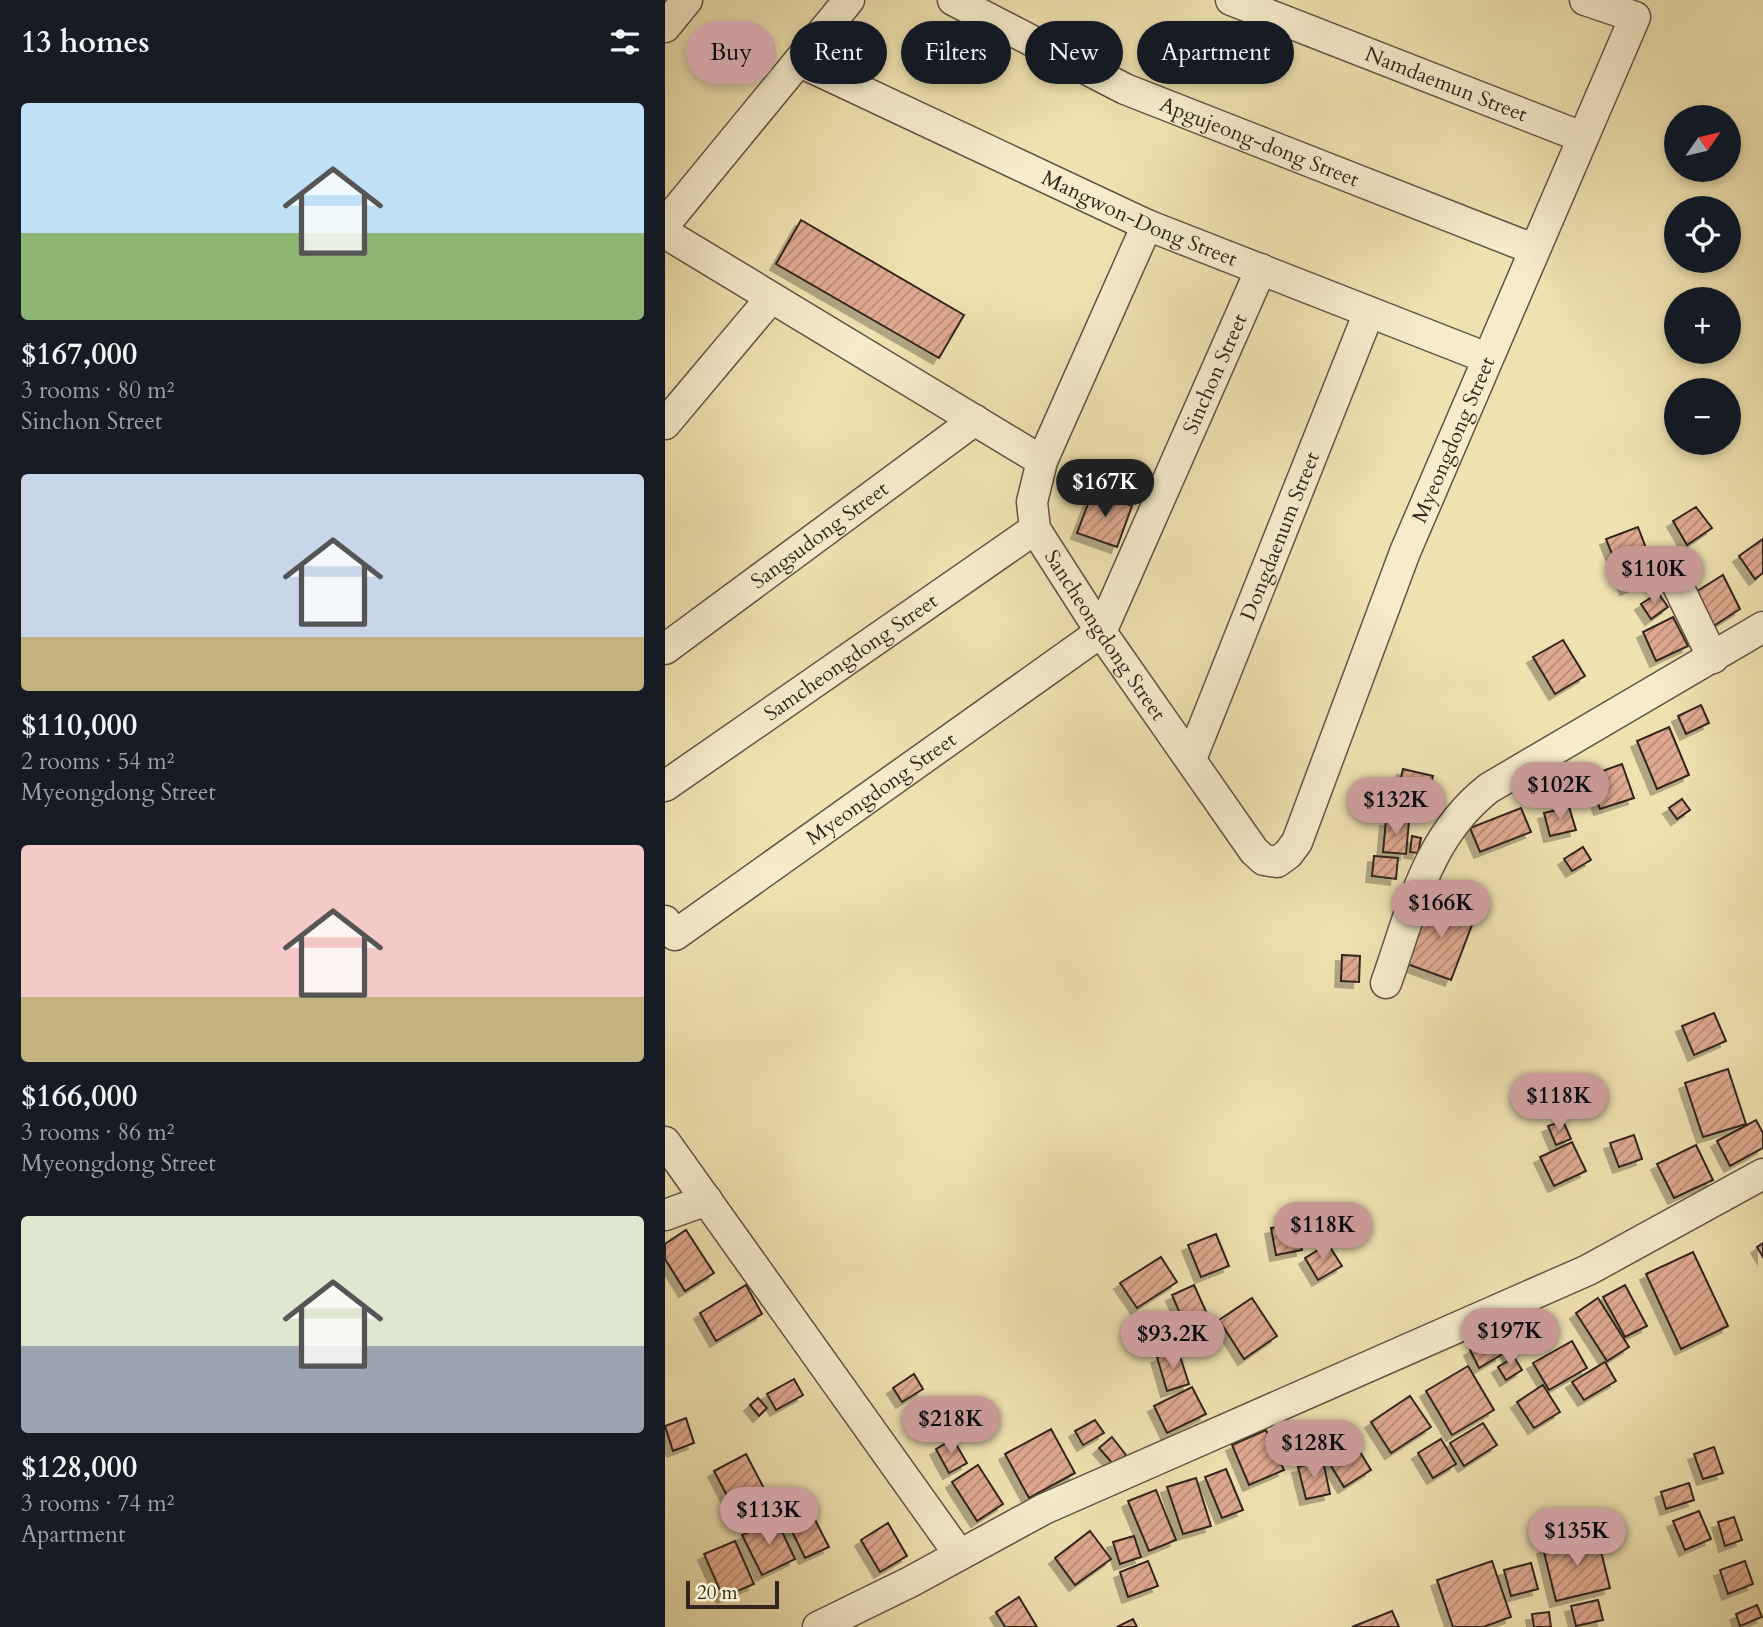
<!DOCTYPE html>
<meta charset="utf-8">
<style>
body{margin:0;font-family:Cardo,serif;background:#20242c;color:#f1f3f6;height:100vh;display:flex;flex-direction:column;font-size:26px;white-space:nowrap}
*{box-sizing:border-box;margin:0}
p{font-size:23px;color:#9ea1a6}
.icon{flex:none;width:38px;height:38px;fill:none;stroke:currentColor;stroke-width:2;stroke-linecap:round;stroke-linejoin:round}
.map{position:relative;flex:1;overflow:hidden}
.side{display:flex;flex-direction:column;background:#171b24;width:665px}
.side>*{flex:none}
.hud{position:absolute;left:21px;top:21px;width:665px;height:63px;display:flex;gap:14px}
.needle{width:46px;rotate:56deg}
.tools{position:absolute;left:999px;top:105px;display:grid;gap:14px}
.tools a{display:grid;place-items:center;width:77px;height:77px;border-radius:50%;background:#171b24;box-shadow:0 4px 10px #0003;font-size:35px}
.scale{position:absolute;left:21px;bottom:18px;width:93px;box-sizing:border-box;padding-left:7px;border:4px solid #33241f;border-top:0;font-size:19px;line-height:24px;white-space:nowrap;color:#33241f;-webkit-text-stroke:5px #f5eccc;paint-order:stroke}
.price{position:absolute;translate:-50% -60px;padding:0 16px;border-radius:24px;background:#c59692;color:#111;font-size:23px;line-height:46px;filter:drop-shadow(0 2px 4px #0008)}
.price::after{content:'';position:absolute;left:50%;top:42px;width:21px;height:16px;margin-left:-10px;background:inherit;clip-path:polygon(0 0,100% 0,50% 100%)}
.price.on{background:#222;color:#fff}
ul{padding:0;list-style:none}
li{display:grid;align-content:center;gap:14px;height:371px;padding:0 21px}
li span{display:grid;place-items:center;height:217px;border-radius:7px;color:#555}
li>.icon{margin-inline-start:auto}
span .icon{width:126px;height:126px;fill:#fffc;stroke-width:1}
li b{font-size:30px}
h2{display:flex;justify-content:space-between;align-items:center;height:84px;padding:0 21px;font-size:30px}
.pill{padding:0 24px;border-radius:32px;background:#171b24;box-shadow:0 4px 10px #0003;font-size:24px;line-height:63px}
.pill.on{background:#c59692;color:#111}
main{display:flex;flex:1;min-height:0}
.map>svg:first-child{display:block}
.building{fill:url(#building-hatch);stroke:#33241f;stroke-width:2;filter:url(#shadow)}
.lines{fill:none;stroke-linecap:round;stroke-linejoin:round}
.minor-casing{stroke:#625444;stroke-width:33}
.minor{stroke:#f5eccc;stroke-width:30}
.labels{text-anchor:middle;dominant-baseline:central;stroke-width:7;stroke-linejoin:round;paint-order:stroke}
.street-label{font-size:21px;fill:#33241f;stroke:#f5eccc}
</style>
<main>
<section class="side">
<h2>13 homes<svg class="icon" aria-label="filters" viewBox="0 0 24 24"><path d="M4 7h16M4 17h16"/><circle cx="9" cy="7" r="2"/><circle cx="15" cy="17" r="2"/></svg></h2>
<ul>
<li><span style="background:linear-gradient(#bfe0f5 60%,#8fb573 0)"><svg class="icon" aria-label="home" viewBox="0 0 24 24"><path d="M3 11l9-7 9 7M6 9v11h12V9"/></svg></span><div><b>$167,000</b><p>3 rooms · 80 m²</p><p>Sinchon Street</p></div></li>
<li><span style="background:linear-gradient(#c9d6e8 75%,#c2b280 0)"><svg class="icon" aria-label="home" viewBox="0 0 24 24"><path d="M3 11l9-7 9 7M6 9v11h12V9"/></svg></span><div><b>$110,000</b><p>2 rooms · 54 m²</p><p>Myeongdong Street</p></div></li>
<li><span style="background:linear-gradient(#f6c9c9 70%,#c2b280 0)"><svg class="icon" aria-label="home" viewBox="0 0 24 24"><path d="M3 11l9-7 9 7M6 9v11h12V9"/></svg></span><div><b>$166,000</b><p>3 rooms · 86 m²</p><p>Myeongdong Street</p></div></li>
<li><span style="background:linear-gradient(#dfe7d0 60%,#9aa5b1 0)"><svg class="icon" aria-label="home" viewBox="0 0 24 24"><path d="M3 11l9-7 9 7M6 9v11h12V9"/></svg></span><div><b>$128,000</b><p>3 rooms · 74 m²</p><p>Apartment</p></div></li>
</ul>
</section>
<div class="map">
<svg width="1098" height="1627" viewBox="0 0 1098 1627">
<defs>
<pattern id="building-hatch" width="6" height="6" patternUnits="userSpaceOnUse" patternTransform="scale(1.75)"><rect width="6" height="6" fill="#e0aa90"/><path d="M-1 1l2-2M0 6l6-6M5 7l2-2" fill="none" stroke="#b68a75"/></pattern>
<filter id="shadow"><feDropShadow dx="-6" dy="6" stdDeviation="0" flood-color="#0004"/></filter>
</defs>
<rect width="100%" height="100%" fill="#efe2b1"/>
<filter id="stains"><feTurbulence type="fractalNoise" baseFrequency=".00286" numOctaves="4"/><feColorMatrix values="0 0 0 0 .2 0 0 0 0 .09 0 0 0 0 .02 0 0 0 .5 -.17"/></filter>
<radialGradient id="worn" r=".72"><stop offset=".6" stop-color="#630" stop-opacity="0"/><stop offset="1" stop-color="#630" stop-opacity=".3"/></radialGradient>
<g class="building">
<polygon points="136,220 299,315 274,358 111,264"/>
<polygon points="428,491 467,506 452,547 412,533"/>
<polygon points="1031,507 1047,528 1022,545 1008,521"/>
<polygon points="973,527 992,577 961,589 941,539"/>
<polygon points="1098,539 1098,573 1090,579 1074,556"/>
<polygon points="1058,575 1075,609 1047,627 1029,593"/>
<polygon points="993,593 1003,607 986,619 976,604"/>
<polygon points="1008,617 1023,646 991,661 978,632"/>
<polygon points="898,640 920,676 890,694 868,657"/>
<polygon points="1036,705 1044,723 1021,734 1013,716"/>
<polygon points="1004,727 1024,775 992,789 972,741"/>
<polygon points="957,764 969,798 935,809 923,776"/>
<polygon points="738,769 768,776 762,801 732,794"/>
<polygon points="1017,799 1025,810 1012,819 1004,808"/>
<polygon points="904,807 911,830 885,836 879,813"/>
<polygon points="856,808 866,832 815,852 805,828"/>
<polygon points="721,820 744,821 741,854 718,852"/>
<polygon points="747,836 756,838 753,853 745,852"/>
<polygon points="918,847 926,860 907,871 899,859"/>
<polygon points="709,856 733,858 731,879 707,876"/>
<polygon points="766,900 810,917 786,980 742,964"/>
<polygon points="677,955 695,956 694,982 676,981"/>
<polygon points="1049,1013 1061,1041 1029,1055 1017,1026"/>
<polygon points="1063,1069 1081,1124 1038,1137 1020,1083"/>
<polygon points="1091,1120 1098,1133 1098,1148 1065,1166 1052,1141"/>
<polygon points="898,1121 906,1139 891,1145 883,1126"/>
<polygon points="969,1135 977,1159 954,1167 945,1143"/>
<polygon points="907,1142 921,1171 889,1186 875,1157"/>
<polygon points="1031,1145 1048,1180 1009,1198 992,1164"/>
<polygon points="631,1223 637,1250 611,1255 606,1228"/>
<polygon points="21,1230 49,1273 20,1291 0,1259 0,1244"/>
<polygon points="551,1234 564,1266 536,1277 523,1245"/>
<polygon points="1098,1243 1098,1257 1092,1247"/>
<polygon points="663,1244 677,1266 653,1280 640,1258"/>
<polygon points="1028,1252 1063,1326 1016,1349 981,1274"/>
<polygon points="496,1257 512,1282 472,1308 455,1283"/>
<polygon points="81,1285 97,1314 51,1341 35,1313"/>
<polygon points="529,1285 543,1316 520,1325 507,1295"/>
<polygon points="960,1285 982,1326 960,1337 938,1297"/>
<polygon points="587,1298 612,1336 579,1359 554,1320"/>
<polygon points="933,1298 964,1347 942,1361 911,1313"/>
<polygon points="856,1330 864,1344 844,1356 835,1342"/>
<polygon points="826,1338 836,1355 814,1368 805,1350"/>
<polygon points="907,1341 922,1368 884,1390 868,1363"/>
<polygon points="513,1350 524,1384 502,1391 492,1357"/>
<polygon points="849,1357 857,1370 841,1380 833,1367"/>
<polygon points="940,1362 951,1381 919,1400 907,1382"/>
<polygon points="803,1366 829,1410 787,1435 761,1391"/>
<polygon points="249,1374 258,1389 237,1402 228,1388"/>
<polygon points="129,1379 138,1395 111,1410 102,1394"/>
<polygon points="878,1385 895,1412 869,1428 852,1402"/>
<polygon points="527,1387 541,1414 502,1433 489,1406"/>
<polygon points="745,1396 766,1427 726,1453 706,1422"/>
<polygon points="93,1398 102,1408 94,1416 85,1405"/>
<polygon points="21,1418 29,1443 8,1451 0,1426"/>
<polygon points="430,1420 439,1433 418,1445 410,1431"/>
<polygon points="818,1423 832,1445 799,1466 785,1443"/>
<polygon points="386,1429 410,1473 364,1498 340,1454"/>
<polygon points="601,1430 619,1470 584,1485 567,1445"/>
<polygon points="684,1434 706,1470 679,1487 657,1451"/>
<polygon points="447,1437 461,1455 449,1465 434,1448"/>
<polygon points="288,1439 302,1463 284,1473 271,1449"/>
<polygon points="776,1439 791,1464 768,1478 753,1453"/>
<polygon points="1049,1447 1058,1473 1038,1479 1029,1454"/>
<polygon points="81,1454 103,1496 71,1513 49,1471"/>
<polygon points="658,1461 665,1494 641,1499 633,1467"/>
<polygon points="313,1465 338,1504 312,1521 287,1482"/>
<polygon points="561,1469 578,1510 557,1518 540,1477"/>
<polygon points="531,1478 546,1526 518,1534 502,1487"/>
<polygon points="1024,1483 1029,1500 1001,1509 996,1492"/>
<polygon points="491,1490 511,1540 484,1551 463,1501"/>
<polygon points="145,1510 164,1547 140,1558 122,1521"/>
<polygon points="1034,1511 1046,1539 1020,1550 1008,1521"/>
<polygon points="1069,1517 1077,1540 1060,1546 1053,1522"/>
<polygon points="111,1519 130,1559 97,1575 77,1535"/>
<polygon points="223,1523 242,1556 215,1572 196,1540"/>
<polygon points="425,1531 446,1559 410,1585 390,1558"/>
<polygon points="932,1535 945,1588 891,1601 878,1548"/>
<polygon points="469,1536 476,1557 455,1564 448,1542"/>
<polygon points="70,1541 89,1584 58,1597 39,1554"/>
<polygon points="483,1561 493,1586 463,1597 455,1572"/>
<polygon points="827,1561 846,1617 818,1627 788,1627 772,1580"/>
<polygon points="1080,1561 1088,1584 1063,1594 1055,1570"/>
<polygon points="866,1563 873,1589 846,1596 839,1570"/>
<polygon points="354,1597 372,1627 340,1627 331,1612"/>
<polygon points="933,1600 938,1620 911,1626 906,1606"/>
<polygon points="1092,1605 1097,1617 1075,1626 1071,1614"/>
<polygon points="727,1611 734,1627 687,1627"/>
<polygon points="884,1612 886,1627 869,1627 867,1614"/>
<polygon points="468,1619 472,1627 452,1627"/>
</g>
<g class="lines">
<defs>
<g id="minor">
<path id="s1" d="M 288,0 L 460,89 L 868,249"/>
<path id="s2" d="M 566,0 L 917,137"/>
<polyline points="0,27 22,0"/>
<path id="s3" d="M 135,62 L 482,225 L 822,358"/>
<polyline points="0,224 184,0"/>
<path id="s4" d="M 482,225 L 377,461 L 367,502 L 370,529 L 436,632 L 589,851 L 599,860 L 612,862 L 623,854 L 632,842 L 740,552 L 970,17 L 920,0"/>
<polyline points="0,233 377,461"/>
<polyline points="0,424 106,298"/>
<polyline points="1011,582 1048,658"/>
<path id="s5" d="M 0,649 L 310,420"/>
<path id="s6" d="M 526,759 L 704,312"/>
<path id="s7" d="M 0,786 L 370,529"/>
<path id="s8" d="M 0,921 L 10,935 L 436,632 L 596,269"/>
<path d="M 721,983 C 747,911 761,837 824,788 L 1098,627"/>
<polyline points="0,1142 294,1554"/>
<polyline points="0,1215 42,1200"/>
<polyline points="153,1627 245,1582 379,1509 923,1270 1098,1174"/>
</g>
</defs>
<use href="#minor" class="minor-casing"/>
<use href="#minor" class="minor"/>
</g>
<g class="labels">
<g class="street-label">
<text stroke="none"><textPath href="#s2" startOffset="231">Namdaemun Street</textPath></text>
<text stroke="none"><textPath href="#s1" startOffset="338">Apgujeong-dong Street</textPath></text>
<text stroke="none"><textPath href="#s3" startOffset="374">Mangwon-Dong Street</textPath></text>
<text stroke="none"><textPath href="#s8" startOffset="822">Sinchon Street</textPath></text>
<text stroke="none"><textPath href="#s4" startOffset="1204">Myeongdong Street</textPath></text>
<text stroke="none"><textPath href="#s5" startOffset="192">Sangsudong Street</textPath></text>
<text stroke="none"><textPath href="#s6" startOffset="240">Dongdaenum Street</textPath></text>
<text stroke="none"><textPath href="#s4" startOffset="455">Sancheongdong Street</textPath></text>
<text stroke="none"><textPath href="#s7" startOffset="226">Samcheongdong Street</textPath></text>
<text stroke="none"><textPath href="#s8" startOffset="270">Myeongdong Street</textPath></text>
</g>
</g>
<rect width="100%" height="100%" filter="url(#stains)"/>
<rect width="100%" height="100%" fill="url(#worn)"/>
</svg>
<div class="tools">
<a><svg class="needle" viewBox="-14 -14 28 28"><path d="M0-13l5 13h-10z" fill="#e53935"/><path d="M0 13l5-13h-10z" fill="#9ea1a6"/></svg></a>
<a><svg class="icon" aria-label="locate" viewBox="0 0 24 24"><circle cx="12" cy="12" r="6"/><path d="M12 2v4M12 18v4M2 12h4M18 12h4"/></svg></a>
<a>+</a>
<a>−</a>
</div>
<div class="scale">20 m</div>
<b class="price on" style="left:440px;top:519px">$167K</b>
<b class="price" style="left:989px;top:606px">$110K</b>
<b class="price" style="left:895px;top:822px">$102K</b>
<b class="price" style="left:731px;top:837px">$132K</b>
<b class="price" style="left:776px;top:940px">$166K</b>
<b class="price" style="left:894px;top:1133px">$118K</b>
<b class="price" style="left:658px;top:1262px">$118K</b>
<b class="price" style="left:845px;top:1368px">$197K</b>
<b class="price" style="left:508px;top:1371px">$93.2K</b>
<b class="price" style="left:286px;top:1456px">$218K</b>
<b class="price" style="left:649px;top:1480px">$128K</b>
<b class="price" style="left:104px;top:1547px">$113K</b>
<b class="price" style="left:912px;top:1568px">$135K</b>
<div class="hud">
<a class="pill on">Buy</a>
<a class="pill">Rent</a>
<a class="pill">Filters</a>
<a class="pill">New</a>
<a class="pill">Apartment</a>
</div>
</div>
</main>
